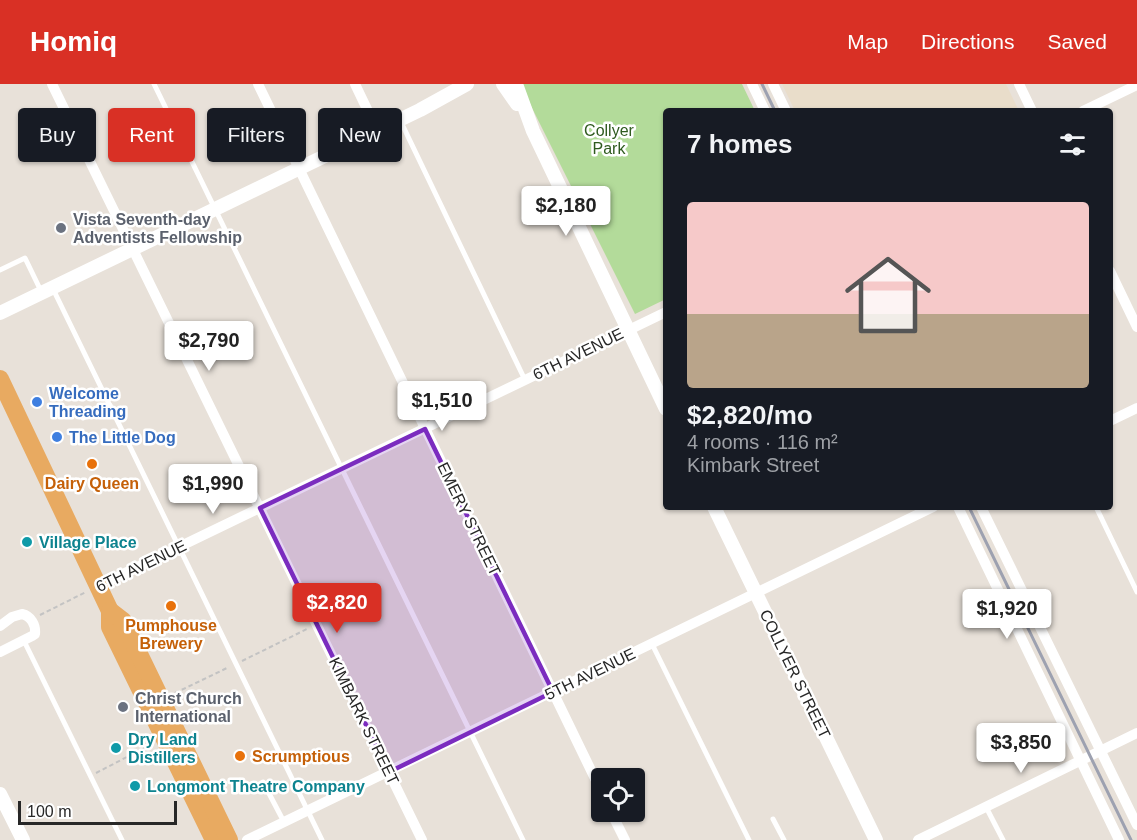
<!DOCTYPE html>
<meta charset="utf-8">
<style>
body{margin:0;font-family:Arial,sans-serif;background:#20242c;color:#f1f3f6;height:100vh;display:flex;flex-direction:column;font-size:22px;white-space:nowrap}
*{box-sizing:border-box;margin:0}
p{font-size:20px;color:#9ea1a6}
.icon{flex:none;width:33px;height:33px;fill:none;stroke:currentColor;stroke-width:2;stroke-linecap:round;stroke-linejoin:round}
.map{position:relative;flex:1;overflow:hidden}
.panel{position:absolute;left:663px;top:24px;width:450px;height:402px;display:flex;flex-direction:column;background:#171b24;border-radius:6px;box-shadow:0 2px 4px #0004}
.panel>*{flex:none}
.top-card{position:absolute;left:18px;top:24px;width:555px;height:54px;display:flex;gap:12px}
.buttons{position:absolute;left:591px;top:684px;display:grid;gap:12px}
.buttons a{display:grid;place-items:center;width:54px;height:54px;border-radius:6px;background:#171b24;box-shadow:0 2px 4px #0004;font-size:30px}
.scale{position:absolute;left:18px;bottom:15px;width:159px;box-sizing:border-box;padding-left:6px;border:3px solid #272727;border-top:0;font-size:16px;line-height:21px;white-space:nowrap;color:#272727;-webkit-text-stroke:4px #fff;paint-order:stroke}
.price{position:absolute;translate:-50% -51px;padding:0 14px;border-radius:6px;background:#fff;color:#222;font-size:20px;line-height:39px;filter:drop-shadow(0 2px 3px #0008)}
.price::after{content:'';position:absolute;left:50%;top:36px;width:18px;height:14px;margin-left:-9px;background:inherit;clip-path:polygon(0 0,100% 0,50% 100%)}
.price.on{background:#d93025;color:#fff}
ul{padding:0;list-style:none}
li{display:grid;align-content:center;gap:12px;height:318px;padding:0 24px}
li span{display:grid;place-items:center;height:186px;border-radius:6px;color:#555}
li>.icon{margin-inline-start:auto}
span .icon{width:108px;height:108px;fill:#fffc;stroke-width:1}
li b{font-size:26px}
h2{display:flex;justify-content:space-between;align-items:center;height:72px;padding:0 24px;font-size:26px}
.tag{padding:0 21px;border-radius:6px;background:#171b24;box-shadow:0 2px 4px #0004;font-size:21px;line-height:54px}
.tag.on{background:#d93025;color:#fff}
header{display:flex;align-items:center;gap:36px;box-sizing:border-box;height:84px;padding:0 30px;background:#d93025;color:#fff}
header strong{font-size:28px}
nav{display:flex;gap:33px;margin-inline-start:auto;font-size:21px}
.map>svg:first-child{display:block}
.education{fill:#e9ddca}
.green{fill:#b3db9a}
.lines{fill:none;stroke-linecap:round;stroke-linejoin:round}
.path{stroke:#c3c3c3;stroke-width:2;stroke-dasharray:4.5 3;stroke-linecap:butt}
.service{stroke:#fff;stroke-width:5}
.minor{stroke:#fff;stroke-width:10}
.tertiary{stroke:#fff;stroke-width:14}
.trunk{stroke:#e8aa61;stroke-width:18}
.rail{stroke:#9da1b0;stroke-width:3}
.marked{fill:#7b2cbf;fill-opacity:0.2;stroke:#7b2cbf;stroke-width:4.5;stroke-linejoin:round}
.worship-dot{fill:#6b7280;stroke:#fff;stroke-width:2}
.shop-dot{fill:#3f7fe0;stroke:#fff;stroke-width:2}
.food-dot{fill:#e8710a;stroke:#fff;stroke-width:2}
.culture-dot{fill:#0f9aa8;stroke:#fff;stroke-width:2}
.labels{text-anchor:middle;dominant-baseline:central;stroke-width:5;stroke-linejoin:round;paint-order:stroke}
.park-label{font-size:16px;fill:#2f5b1f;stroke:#fff}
.worship-label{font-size:16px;font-weight:bold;fill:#5b616d;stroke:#fff;text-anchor:start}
.street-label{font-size:16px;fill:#272727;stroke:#fff}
.shop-label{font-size:16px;font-weight:bold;fill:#366cbe;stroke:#fff;text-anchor:start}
.food-label{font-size:16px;font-weight:bold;fill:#c56008;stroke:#fff}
.culture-label{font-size:16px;font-weight:bold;fill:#0d838f;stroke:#fff;text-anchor:start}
</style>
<header>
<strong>Homiq</strong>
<nav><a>Map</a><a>Directions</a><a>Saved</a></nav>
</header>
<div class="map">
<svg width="1137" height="756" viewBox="0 0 1137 756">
<rect width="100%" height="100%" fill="#e8e1d9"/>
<polygon class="education" points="782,0 1006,0 1019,27 795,27"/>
<polygon class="green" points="520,0 742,0 755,27 666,27 666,215 635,230"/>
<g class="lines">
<g class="path">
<polyline points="40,531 86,508"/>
<polyline points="242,577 307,545"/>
<polyline points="175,609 229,583"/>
<polyline points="96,689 152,660"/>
</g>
<g class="service">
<polyline points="154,0 523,756"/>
<polyline points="401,38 525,296"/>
<polyline points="0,186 25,174 41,207"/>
<polyline points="53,205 322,756"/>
<polyline points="83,334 110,321"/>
<polyline points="1096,423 1137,508"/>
<polyline points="24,557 122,756"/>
<polyline points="652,560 749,756"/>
<polyline points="263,698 284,738"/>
<polyline points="986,723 1003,756"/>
<polyline points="773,735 784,756"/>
</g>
<g class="minor">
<polyline points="52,0 422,756"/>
<polyline points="258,0 602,709"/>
<polyline points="355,0 377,46"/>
<polyline points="752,0 765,27"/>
<polyline points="773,0 786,27"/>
<polyline points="1019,0 1032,27"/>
<polyline points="1083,27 1137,1"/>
<polyline points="1110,187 1137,243"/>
<polyline points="1110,337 1137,324"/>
<polyline points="958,423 1119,756"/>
<polyline points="981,423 1137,741"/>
<polyline points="98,502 666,228"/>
<path d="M 0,542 L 12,533 L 22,530 C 31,532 36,541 35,550 L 32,552 L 0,568"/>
<polyline points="611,728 625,756"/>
<polyline points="247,756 933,423"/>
<polyline points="918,756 1137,649"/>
</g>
<g class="tertiary">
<polyline points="503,0 517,20"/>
<polyline points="516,0 533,47 666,325"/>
<polyline points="0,229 420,26 467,0"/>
<polyline points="714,423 876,756"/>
<polyline points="0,710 23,756"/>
</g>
<g class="trunk">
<polyline points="0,295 110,527 110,543 214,756"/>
<polyline points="110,527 123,537 229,756"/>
</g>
<g class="rail">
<polyline points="762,0 775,27"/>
<polyline points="969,423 1131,756"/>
</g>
</g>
<path class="marked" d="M 425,345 L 553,608 L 389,688 L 260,424 Z"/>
<g class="worship-dot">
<circle cx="61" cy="144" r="6"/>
<circle cx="123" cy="623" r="6"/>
</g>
<g class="shop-dot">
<circle cx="37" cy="318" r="6"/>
<circle cx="57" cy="353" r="6"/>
</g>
<g class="food-dot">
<circle cx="92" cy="380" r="6"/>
<circle cx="171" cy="522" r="6"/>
<circle cx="240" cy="672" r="6"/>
</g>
<g class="culture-dot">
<circle cx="27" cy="458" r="6"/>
<circle cx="116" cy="664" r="6"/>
<circle cx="135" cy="702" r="6"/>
</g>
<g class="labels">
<g class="park-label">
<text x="609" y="46">Collyer<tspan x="609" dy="18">Park</tspan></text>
</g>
<g class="worship-label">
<text x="73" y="135">Vista Seventh-day<tspan x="73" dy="18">Adventists Fellowship</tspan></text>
<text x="135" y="614">Christ Church<tspan x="135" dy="18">International</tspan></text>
</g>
<g class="street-label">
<text transform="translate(578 270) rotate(-26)">6TH AVENUE</text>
<text transform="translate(469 435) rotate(64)">EMERY STREET</text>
<text transform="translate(141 482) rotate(-26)">6TH AVENUE</text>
<text transform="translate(590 590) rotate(-26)">5TH AVENUE</text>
<text transform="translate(795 590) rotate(64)">COLLYER STREET</text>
<text transform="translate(364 637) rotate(64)">KIMBARK STREET</text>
</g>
<g class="shop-label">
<text x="49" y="309">Welcome<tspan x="49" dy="18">Threading</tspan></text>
<text x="69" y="353">The Little Dog</text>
</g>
<g class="food-label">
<text x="92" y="399">Dairy Queen</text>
<text x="171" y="541">Pumphouse<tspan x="171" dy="18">Brewery</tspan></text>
<text x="252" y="672" text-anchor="start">Scrumptious</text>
</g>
<g class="culture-label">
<text x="39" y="458">Village Place</text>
<text x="128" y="655">Dry Land<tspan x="128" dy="18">Distillers</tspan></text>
<text x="147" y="702">Longmont Theatre Company</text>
</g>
</g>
</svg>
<div class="buttons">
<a><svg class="icon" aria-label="locate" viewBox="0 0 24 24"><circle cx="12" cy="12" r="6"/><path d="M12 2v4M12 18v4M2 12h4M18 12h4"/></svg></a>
</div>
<div class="scale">100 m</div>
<b class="price" style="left:566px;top:153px">$2,180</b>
<b class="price" style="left:209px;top:288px">$2,790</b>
<b class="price" style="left:442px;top:348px">$1,510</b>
<b class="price" style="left:213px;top:431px">$1,990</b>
<b class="price on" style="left:337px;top:550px">$2,820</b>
<b class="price" style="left:1007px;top:556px">$1,920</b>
<b class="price" style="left:1021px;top:690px">$3,850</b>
<div class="top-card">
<a class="tag">Buy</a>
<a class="tag on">Rent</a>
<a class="tag">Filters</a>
<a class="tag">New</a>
</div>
<section class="panel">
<h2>7 homes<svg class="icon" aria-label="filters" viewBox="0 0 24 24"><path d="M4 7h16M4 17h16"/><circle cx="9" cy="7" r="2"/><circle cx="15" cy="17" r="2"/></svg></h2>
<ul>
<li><span style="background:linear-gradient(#f6c9c9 60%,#b9a48a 0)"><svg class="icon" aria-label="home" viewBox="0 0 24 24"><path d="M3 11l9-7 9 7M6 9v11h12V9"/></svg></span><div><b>$2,820/mo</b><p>4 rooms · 116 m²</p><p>Kimbark Street</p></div></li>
</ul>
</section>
</div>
